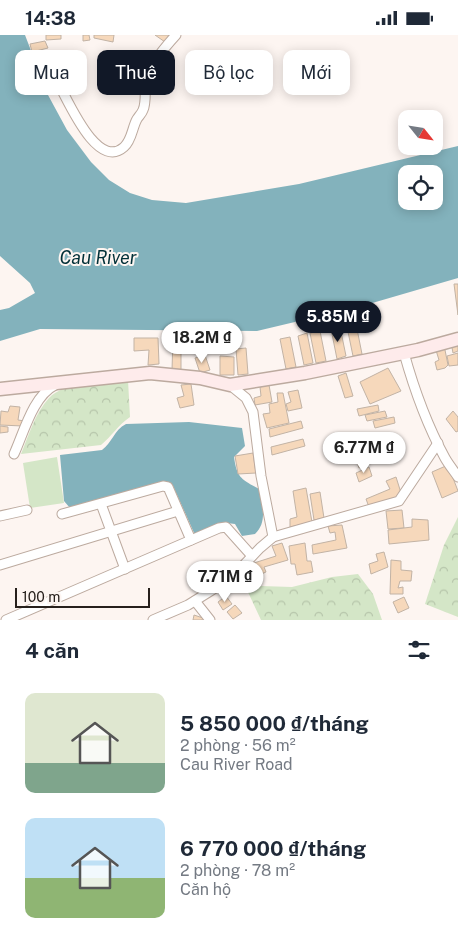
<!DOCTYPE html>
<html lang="vi">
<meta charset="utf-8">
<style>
body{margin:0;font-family:"Public Sans",sans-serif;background:#f6f6f7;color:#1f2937;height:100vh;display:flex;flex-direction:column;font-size:19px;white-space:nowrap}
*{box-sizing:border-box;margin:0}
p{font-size:16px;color:#747a83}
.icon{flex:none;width:28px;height:28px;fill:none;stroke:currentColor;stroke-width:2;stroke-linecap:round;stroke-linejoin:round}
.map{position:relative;height:585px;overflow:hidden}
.drawer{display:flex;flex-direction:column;background:#fff;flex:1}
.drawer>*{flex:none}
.banner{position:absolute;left:15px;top:15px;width:429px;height:45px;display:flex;gap:10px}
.needle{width:32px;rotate:120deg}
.controls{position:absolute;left:398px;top:75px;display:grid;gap:10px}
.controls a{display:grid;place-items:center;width:45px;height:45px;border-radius:10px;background:#fff;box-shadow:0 2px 12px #0003;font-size:25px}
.scale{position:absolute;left:15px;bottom:12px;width:135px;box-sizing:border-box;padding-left:5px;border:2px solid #27201c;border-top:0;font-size:14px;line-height:18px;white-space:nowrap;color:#27201c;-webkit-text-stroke:4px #fdf5f1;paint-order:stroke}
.price{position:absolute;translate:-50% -42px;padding:0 11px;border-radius:18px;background:#fff;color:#222;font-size:16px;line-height:32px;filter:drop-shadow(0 1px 2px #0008)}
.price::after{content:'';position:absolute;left:50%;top:30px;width:15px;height:11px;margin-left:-8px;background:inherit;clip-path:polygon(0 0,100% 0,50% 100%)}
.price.on{background:#111827;color:#fff}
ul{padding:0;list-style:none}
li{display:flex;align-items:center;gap:15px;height:125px;padding:0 25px}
li span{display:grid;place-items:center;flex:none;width:140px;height:100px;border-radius:10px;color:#555}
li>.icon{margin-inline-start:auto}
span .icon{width:60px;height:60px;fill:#fffc;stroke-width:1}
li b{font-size:21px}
h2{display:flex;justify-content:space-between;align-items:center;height:60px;padding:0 25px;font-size:21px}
.pill{padding:0 18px;border-radius:10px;background:#fff;box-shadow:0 2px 12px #0003;font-size:18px;line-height:45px}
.pill.on{background:#111827;color:#fff}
.status{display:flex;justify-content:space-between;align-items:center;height:35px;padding:0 25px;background:#fff;direction:ltr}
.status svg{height:14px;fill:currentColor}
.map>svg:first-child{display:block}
.forest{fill:url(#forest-crowns)}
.garden{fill:#d4e6c7}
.water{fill:#83b2bc;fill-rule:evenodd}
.building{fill:#f6d8bb;stroke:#c2b3a5}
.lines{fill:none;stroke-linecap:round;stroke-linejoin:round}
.minor-casing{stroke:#bcaa9f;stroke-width:11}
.secondary-casing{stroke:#bcaa9f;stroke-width:15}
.minor{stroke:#fff;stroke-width:9}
.secondary{stroke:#feebeb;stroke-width:12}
.labels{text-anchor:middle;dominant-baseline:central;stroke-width:4;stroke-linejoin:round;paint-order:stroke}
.water-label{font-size:18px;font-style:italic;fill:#002f37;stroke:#fdf5f1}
</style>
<div class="status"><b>14:38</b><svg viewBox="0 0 49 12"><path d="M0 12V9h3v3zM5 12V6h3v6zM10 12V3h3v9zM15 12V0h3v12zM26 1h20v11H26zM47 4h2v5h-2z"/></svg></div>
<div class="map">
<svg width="458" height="585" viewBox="0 0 458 585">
<defs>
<pattern id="forest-crowns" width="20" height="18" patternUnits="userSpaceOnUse" patternTransform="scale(1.25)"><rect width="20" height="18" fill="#d4e6c7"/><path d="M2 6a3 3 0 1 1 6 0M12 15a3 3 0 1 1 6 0" fill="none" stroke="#b6c5aa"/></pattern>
</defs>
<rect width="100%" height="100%" fill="#fdf5f1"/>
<g class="forest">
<path d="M 128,345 L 130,382 C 118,390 112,401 101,410 L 21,419 C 29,400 35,378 49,363 C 63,347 107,347 128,345 Z"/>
<polygon points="458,482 458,582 425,569 444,510"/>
<polygon points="358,539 373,559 382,585 261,585 247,555 261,551 292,552 332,542"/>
</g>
<polygon class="garden" points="57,422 64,468 30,473 23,428"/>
<g class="water">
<path d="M 0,0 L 25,0 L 48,60 L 67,95 L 91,127 L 109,145 L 130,158 L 152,165 L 186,168 L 299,149 L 458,111 L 458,243 L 362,271 L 257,296 L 40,294 L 0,306 L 0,275 L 9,273 L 35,258 L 30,248 L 0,221 ZM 406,139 L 434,139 L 434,166 L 406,166 Z"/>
<path d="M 189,387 L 242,393 L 245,411 L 234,422 C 237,443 241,444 259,454 C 262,469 268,487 255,499 L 242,501 L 235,489 L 227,488 L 195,500 L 173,451 L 164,448 L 70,473 L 64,466 L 60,420 L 102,415 C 112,408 114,395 126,389 Z"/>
</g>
<g class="building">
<polygon points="46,0 61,0 61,4 46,5"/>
<polygon points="83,0 89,0 90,5 83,6"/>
<polygon points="94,0 114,0 113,7 94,3"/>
<polygon points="155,0 169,0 165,7"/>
<polygon points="45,6 48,13 32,17 30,9"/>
<polygon points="454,249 458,249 458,280"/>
<polygon points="356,289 362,319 353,321 347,292"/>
<polygon points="340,292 346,321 337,324 331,294"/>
<polygon points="320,296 326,326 316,328 310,298"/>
<polygon points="307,298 313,328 304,330 298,301"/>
<polygon points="181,302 181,335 172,335 173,303"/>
<polygon points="290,302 296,332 286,334 280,304"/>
<polygon points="134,303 158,303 159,329 148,330 149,315 134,316"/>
<polygon points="458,305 458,316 453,318 451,307"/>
<polygon points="444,310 448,330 445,333 437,335 435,327 439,325 435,312"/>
<polygon points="246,313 248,339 238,340 236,314"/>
<polygon points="458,318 458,330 449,331 447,321"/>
<polygon points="205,320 210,335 200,338 195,323"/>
<polygon points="220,321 234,322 234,340 220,340"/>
<polygon points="388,333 401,356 370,369 360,347"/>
<polygon points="346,338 353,361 345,363 338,341"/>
<polygon points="191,349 194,370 180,373 177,363 184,361 181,350"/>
<polygon points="269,350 272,367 255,370 254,363 261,361 260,352"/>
<polygon points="298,355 302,373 288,376 286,369 291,367 288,357"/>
<polygon points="277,358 283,358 289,388 267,393 263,379 270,378 269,369 278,367"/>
<polygon points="378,370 379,376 359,381 357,374"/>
<polygon points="10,371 20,372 18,385 25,386 23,391 0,390 1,376 8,377"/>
<polygon points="385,376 387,382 367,386 365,380"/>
<polygon points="453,376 458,382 458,396 456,397 446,384"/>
<polygon points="394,382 395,388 375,393 373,386"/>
<polygon points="301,386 303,393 270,402 269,394"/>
<polygon points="0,391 8,392 8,397 0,398"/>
<polygon points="392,400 398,422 378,428 377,418 386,415 383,403"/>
<polygon points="303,404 305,411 272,420 271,412"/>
<polygon points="253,418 256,438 238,439 235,421"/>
<polygon points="369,418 372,428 359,433 356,424"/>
<polygon points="448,430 458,456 442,463 432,437"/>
<polygon points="369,432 372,441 359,447 356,438"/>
<polygon points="396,442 402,461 369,472 366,464 390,454 386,446"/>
<polygon points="306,453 312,487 290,492 290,484 297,482 293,456"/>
<polygon points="320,457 324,483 314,485 310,459"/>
<polygon points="402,475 404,493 388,494 386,476"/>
<polygon points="412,484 428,485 429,505 389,509 388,495 412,492"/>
<polygon points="342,490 347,513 313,519 312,510 336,505 335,497 330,498 328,491"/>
<polygon points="282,508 288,525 264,532 266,537 259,540 254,528 276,521 272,511"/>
<polygon points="305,508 307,526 311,526 313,537 297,540 295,529 291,529 289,511"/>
<polygon points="384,517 388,532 371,539 369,529 378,526 376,519"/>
<polygon points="391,525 401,526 401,535 412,536 411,546 400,546 398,553 403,552 403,559 390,559"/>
<polygon points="226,561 232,569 223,575 218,567"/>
<polygon points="404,562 409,573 398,578 393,567"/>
<polygon points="235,570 242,578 233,584 227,577"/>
<polygon points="194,580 203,583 202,585 193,585"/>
</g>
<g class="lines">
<defs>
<g id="minor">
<path d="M 58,48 C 68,65 97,136 124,112 C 132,105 132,93 137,84 C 139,81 142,78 143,75 C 147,66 144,54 146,44 C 151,28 165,12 176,0"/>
<path d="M 404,318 C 414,354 427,390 445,423 C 449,430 454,436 458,442"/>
<path d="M 14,419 C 24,397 33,361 55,350"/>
<polyline points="101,469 125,534"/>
<polyline points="62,479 163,451 168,452 191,505"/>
<polyline points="0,481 27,475"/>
<polyline points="273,502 399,466 438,408"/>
<polyline points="0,530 178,476"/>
<polyline points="195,566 210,585"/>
<polyline points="6,585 219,493 226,492 252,521"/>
<polyline points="153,585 188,570 212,555 238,536 260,513 273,502 261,441 253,377 246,363 230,350"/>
</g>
<polyline id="secondary" points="0,354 150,338 200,343 230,350 305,338 418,315 458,304"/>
</defs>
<use href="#minor" class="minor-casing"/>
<use href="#secondary" class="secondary-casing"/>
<use href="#minor" class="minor"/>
<use href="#secondary" class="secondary"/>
</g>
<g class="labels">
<g class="water-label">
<text x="98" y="222">Cau River</text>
</g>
</g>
</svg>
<div class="controls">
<a><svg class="needle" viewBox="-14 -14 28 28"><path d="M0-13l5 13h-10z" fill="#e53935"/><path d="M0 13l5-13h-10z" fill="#747a83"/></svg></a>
<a><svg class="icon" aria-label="locate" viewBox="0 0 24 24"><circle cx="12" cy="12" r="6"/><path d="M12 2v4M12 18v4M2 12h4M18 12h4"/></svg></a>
</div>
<div class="scale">100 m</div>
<b class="price on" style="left:338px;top:308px">5.85M ₫</b>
<b class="price" style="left:202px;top:329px">18.2M ₫</b>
<b class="price" style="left:364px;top:439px">6.77M ₫</b>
<b class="price" style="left:225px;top:568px">7.71M ₫</b>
<div class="banner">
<a class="pill">Mua</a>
<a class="pill on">Thuê</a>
<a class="pill">Bộ lọc</a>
<a class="pill">Mới</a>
</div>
</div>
<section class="drawer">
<h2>4 căn<svg class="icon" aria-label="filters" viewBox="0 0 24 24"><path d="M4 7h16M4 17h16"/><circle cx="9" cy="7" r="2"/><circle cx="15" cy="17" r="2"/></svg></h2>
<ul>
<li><span style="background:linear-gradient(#dfe7d0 70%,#7fa58c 0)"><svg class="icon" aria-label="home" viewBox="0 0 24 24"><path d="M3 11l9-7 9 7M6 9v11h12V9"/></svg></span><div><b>5 850 000 ₫/tháng</b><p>2 phòng · 56 m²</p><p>Cau River Road</p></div></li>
<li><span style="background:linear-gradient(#bfe0f5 60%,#8fb573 0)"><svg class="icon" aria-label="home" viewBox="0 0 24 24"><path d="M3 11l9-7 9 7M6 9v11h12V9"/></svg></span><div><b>6 770 000 ₫/tháng</b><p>2 phòng · 78 m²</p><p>Căn hộ</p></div></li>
</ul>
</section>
